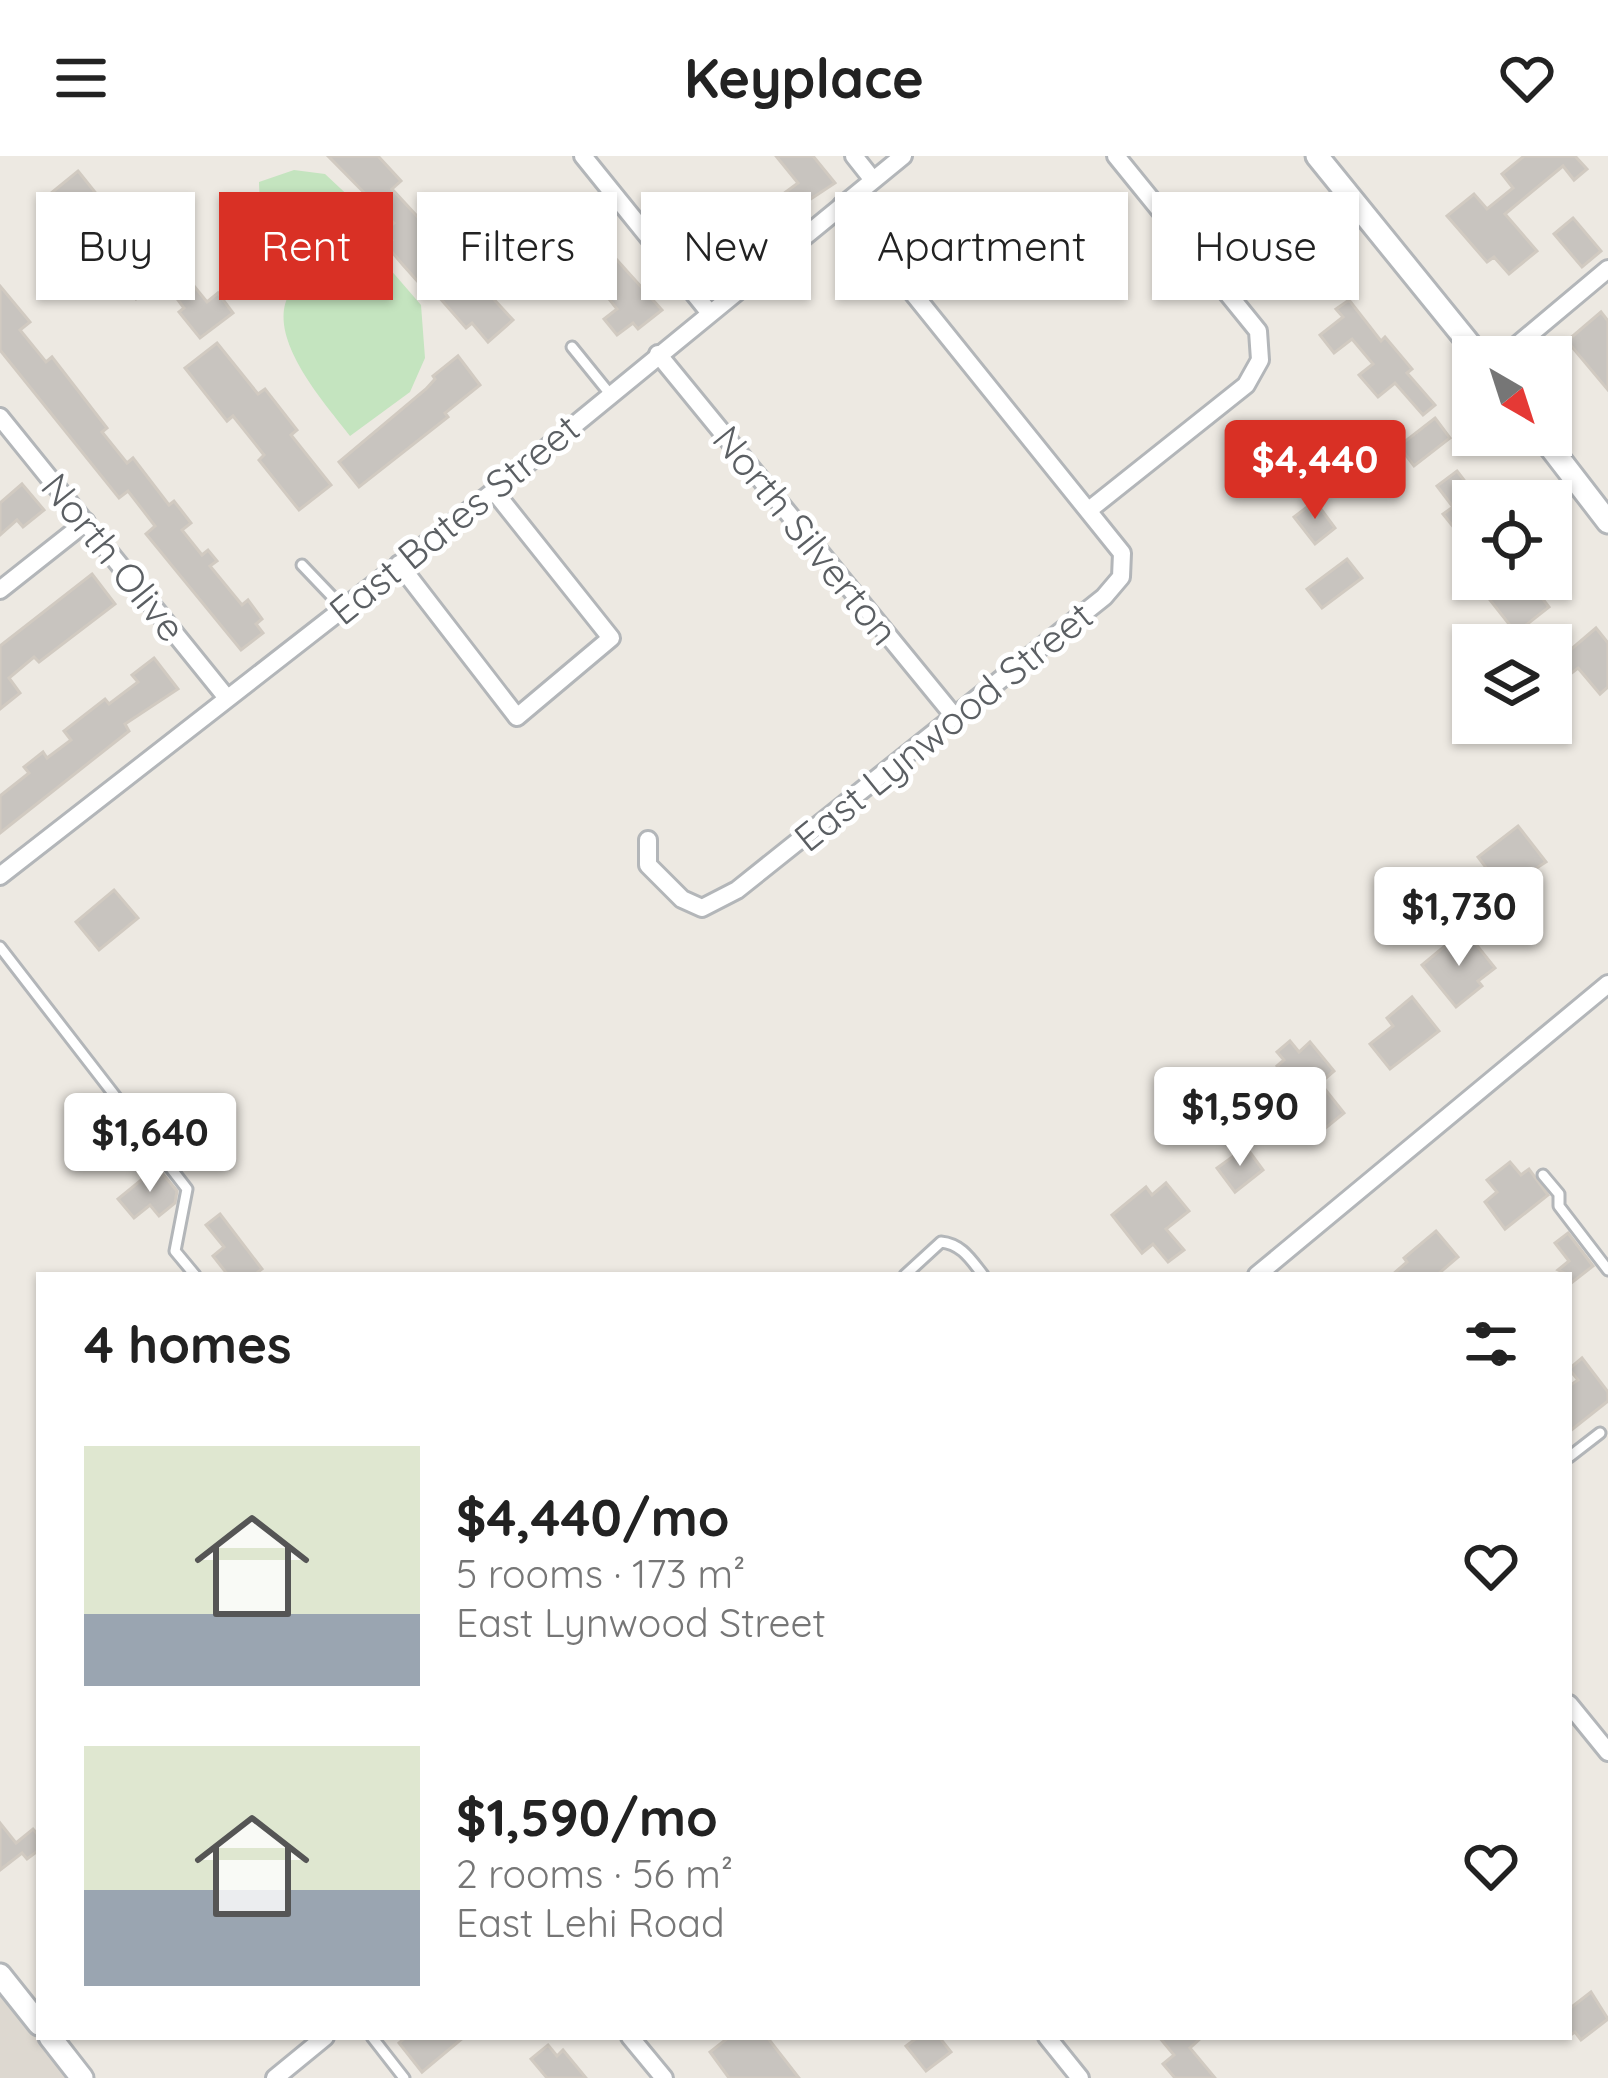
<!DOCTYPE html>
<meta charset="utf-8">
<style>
body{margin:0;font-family:Quicksand,sans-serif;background:#f2f2f2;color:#222;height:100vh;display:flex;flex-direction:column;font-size:45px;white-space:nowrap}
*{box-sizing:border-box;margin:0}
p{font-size:39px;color:#767676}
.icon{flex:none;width:66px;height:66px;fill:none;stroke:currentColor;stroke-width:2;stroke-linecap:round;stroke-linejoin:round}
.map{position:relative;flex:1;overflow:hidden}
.details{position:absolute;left:36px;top:1116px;width:1536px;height:768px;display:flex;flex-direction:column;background:#fff;border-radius:0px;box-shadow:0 3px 9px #0004}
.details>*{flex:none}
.banner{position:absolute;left:36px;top:36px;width:1536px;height:108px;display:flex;gap:24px}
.needle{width:78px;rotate:141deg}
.fabs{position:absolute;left:1452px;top:180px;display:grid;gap:24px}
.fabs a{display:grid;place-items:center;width:120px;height:120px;border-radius:0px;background:#fff;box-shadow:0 3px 9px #0004;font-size:60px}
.price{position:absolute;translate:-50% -102px;padding:0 27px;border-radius:12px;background:#fff;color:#222;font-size:39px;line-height:78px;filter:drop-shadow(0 3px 6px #0008)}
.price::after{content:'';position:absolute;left:50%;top:72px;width:36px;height:27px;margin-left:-18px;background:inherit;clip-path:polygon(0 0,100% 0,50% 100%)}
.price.current{background:#d93025;color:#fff}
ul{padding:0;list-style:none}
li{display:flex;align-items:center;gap:36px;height:300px;padding:0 48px}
li span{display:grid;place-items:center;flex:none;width:336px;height:240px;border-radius:0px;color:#555}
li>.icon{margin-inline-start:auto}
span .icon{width:144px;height:144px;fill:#fffc;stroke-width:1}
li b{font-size:51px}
h2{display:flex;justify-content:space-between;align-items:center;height:144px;padding:0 48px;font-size:51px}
.tag{padding:0 42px;border-radius:0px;background:#fff;box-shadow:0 3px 9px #0004;font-size:42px;line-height:108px}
.tag.current{background:#d93025;color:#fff}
header{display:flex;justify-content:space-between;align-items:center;height:156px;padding:0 48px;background:#fff;font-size:54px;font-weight:800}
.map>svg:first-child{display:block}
.education{fill:#ddd8d0}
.green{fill:#c4e4bf}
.building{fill:#c8c4bf;stroke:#d1cac1;stroke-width:3}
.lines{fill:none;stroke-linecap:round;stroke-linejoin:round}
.service-casing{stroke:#b3b6b9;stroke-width:15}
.minor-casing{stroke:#b3b6b9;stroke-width:22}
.tertiary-casing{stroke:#b3b6b9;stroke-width:27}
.service{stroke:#fff;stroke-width:9}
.minor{stroke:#fff;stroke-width:16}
.tertiary{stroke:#fff;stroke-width:21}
.labels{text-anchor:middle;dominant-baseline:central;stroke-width:10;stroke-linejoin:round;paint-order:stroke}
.street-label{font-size:39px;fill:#5b5f63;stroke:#fff}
</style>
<header><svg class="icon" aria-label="menu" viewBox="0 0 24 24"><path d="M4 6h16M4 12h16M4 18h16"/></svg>Keyplace<svg class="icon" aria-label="heart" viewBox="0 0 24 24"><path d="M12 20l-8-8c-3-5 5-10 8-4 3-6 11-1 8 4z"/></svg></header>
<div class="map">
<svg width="1608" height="1922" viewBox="0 0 1608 1922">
<rect width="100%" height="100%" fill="#ede9e2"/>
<polygon class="education" points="0,1820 39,1868 39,1881 49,1881 82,1922 0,1922"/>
<path class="green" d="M 294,14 L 325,18 L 370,60 L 370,90 L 421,149 L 425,202 L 410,236 L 350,280 C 325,247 262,179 291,135 C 296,127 305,120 310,114 C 284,73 260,86 259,26 Z"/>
<g class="building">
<polygon points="328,0 378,0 401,25 392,33 513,164 488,186 472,167 466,172 424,124 420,128 403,109 386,89 392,84 384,75 394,67"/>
<polygon points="776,0 813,0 835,27 791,56 779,41 798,27"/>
<polygon points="1524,0 1575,0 1587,13 1574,24 1563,10 1505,58 1537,95 1509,118 1494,101 1487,106 1447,60 1474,38 1487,53 1513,32 1502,18"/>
<polygon points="78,15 163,121 136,143 50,38"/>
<polygon points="746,62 760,78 732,102 727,96 719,103 710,92"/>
<polygon points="1573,62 1601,95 1582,111 1554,78"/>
<polygon points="608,94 662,154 638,173 633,167 617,179 604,163 617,153 598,129 590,135 577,118"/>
<polygon points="185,119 207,146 218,137 233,157 200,182 179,156 184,152 169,132"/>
<polygon points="0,130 30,166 20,174 46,206 52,201 107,272 102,276 127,307 133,302 169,349 174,345 191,367 182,374 202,399 208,394 217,405 210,410 242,449 248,444 262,463 256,468 263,477 241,494 146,378 155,370 128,335 119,342 0,194"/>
<polygon points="1349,144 1381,185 1385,181 1412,213 1407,217 1435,249 1423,259 1395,227 1378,241 1359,219 1373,208 1352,183 1334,197 1320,179 1343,161 1336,153"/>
<polygon points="1601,156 1608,165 1608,234 1567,185"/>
<polygon points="217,187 258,238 265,233 297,274 291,279 331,329 299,354 259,304 264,299 233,260 227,265 185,212"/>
<polygon points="458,200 480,229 445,257 448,261 359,331 339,306 426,233 435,223 433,220"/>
<polygon points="1435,262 1450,282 1414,310 1399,290"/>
<polygon points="1457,315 1480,345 1473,345 1473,367 1459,378 1443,358 1453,351 1437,330"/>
<polygon points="22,328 44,354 23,371 17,364 0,379 0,347"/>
<polygon points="1315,345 1335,372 1315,388 1294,361"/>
<polygon points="1347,403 1362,422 1322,452 1307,433"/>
<polygon points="92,418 115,448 39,506 34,501 9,522 20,537 0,553 0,490"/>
<polygon points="1516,423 1548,423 1535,433 1549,451 1516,477 1490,444"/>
<polygon points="1596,472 1608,487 1608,531 1600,538 1578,512 1551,533 1551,487 1562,501"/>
<polygon points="154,502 178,533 125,568 129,575 0,677 0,640 29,617 24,611 43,596 47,602 71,584 64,575 105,543 109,548 138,526 132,519"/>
<polygon points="1518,670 1546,706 1503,734 1478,701"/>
<polygon points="114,734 138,762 99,794 76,766"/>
<polygon points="1457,780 1463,788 1471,782 1495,812 1478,825 1482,830 1456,851 1422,809"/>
<polygon points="1412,841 1439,875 1390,913 1370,888 1393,870 1387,862"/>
<polygon points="1290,885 1299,896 1310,886 1334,915 1320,927 1344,957 1312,983 1293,959 1308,947 1277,910 1284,904 1277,896"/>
<polygon points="1246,991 1263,1014 1235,1036 1217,1012"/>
<polygon points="1510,1006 1521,1019 1529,1013 1548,1039 1505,1073 1485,1046 1497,1036 1487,1024"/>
<polygon points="157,1011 177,1035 175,1047 159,1060 150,1049 134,1062 118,1043"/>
<polygon points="1166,1027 1189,1055 1166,1073 1184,1094 1168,1106 1153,1088 1142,1097 1112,1059 1146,1031 1152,1039"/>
<polygon points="220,1058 262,1113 254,1119 228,1119 213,1100 224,1091 206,1069"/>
<polygon points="1436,1075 1458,1101 1437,1119 1392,1119 1407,1106 1404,1102"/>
<polygon points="1568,1077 1593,1110 1570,1128 1569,1119 1558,1114 1569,1105 1555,1087"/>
<polygon points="1582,1202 1608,1236 1608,1245 1569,1276 1569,1230 1578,1224 1569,1213"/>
<polygon points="0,1667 16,1687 33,1673 39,1680 39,1694 27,1703 22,1697 0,1714"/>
<polygon points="1591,1836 1608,1863 1581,1884 1575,1876 1569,1880 1569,1853"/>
<polygon points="406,1881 464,1881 422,1916 399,1887"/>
<polygon points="729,1881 767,1881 799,1922 729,1922 710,1896"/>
<polygon points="918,1881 939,1881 951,1896 926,1915 906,1890"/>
<polygon points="1159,1881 1202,1881 1190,1892 1215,1922 1175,1922 1163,1908 1174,1899"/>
<polygon points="548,1889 557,1900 563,1894 586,1922 547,1922 531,1903"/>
</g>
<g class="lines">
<defs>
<g id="service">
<polyline points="572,191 610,238"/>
<polyline points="302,409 343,452"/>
<polyline points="0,791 187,1033 175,1095 195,1119"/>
<polyline points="1543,1019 1559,1038 1559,1050 1608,1114"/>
<path d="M 905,1119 L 941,1086 C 962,1088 971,1104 983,1119"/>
<polyline points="1569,1301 1600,1277"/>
<polyline points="372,1881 404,1922"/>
</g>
<g id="minor">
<polyline points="583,0 709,156"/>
<polyline points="854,0 873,24"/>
<polyline points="658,198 954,560"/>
<polyline points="1503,201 1608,113"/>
<polyline points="0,261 227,542"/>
<polyline points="1089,354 1246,229 1260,204 1258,175 1116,0"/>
<polyline points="399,408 517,561 611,482 494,335"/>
<polyline points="0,434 86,366"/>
<polyline points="648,684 648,709 682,743 702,752 737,734 1104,441 1121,421 1122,397 842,49"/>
<polyline points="0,720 494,335 903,0"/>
<polyline points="1257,1119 1608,828"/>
<polyline points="1569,1548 1608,1596"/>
<polyline points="630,1881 664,1922"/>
<polyline points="1047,1881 1080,1922"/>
<polyline points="275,1922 325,1881"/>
</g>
<g id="tertiary">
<polyline points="1317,0 1480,201"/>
<polyline points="1541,279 1608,366"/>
<polyline points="0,1819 39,1868"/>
<polyline points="50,1881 82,1922"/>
</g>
</defs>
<use href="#service" class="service-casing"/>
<use href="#minor" class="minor-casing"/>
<use href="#tertiary" class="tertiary-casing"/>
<use href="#service" class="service"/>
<use href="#minor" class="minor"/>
<use href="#tertiary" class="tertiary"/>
</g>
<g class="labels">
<g class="street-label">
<text transform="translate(454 363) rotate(-39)">East Bates Street</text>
<text transform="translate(806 379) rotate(51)">North Silverton</text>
<text transform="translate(114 401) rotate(51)">North Olive</text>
<text transform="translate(943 570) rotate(-39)">East Lynwood Street</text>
</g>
</g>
</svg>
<div class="fabs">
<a><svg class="needle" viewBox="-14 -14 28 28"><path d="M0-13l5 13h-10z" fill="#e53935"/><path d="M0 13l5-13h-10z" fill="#767676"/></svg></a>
<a><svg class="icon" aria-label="locate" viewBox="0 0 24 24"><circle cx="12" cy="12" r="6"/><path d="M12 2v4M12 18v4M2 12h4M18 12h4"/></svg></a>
<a><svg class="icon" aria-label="layers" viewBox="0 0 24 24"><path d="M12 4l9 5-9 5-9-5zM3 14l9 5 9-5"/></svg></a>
</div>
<b class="price current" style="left:1315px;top:366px">$4,440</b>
<b class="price" style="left:1459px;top:813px">$1,730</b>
<b class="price" style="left:1240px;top:1013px">$1,590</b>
<b class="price" style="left:150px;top:1039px">$1,640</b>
<div class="banner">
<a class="tag">Buy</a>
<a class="tag current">Rent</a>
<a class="tag">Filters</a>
<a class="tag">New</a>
<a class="tag">Apartment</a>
<a class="tag">House</a>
</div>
<section class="details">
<h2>4 homes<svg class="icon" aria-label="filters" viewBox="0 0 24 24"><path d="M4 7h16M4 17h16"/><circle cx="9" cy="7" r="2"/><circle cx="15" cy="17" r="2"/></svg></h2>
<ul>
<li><span style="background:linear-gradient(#dfe7d0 70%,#9aa5b1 0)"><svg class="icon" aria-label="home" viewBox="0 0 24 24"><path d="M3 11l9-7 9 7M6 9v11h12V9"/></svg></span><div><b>$4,440/mo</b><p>5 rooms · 173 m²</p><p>East Lynwood Street</p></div><svg class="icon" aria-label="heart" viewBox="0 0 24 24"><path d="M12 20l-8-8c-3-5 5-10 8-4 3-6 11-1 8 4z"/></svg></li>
<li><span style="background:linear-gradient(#dfe7d0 60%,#9aa5b1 0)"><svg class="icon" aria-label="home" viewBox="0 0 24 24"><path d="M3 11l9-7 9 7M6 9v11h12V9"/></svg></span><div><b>$1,590/mo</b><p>2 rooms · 56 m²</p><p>East Lehi Road</p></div><svg class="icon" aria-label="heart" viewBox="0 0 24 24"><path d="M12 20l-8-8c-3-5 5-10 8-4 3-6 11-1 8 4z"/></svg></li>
</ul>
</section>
</div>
